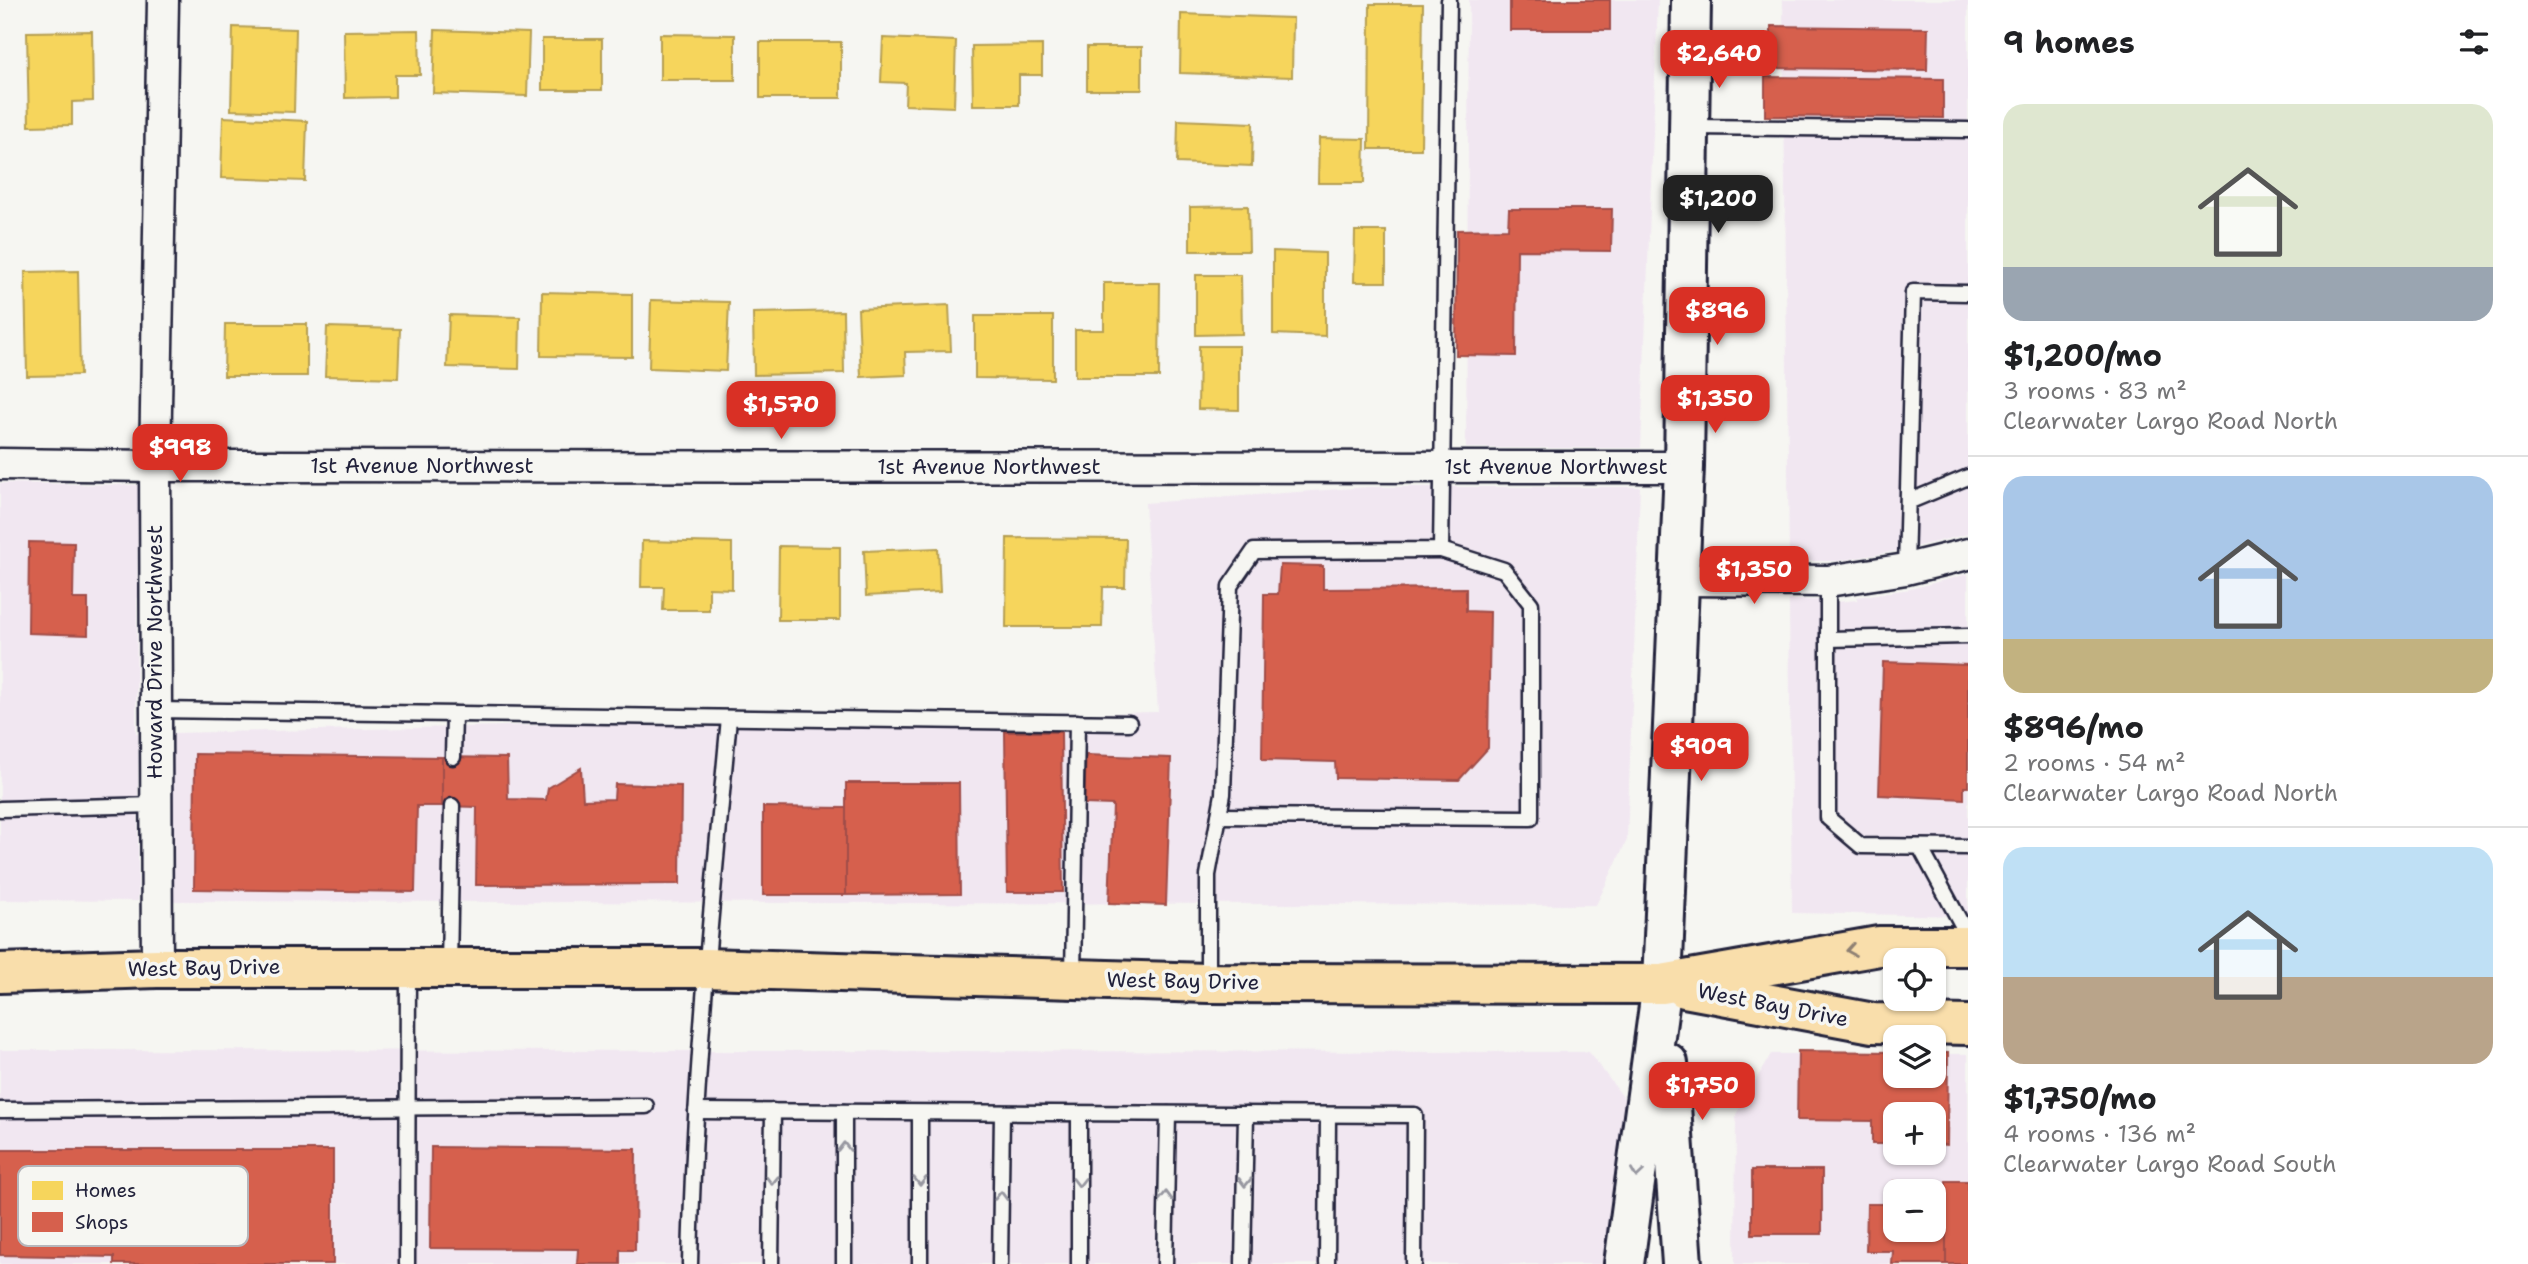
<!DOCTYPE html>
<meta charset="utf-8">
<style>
body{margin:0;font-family:"Shantell Sans",sans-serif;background:#f2f2f2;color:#202124;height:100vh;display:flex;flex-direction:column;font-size:26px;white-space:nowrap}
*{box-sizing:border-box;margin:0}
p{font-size:23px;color:#757577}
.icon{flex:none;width:38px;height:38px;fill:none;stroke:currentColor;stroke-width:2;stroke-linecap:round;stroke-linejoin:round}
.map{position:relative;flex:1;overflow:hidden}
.details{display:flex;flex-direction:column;background:#fff;width:560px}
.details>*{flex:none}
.controls{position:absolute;left:1883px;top:948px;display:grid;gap:14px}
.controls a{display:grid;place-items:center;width:63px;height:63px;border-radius:14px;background:#fff;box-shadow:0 2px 5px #0004;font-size:35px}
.price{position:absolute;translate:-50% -60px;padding:0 16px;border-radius:14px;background:#d93025;color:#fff;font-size:23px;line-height:46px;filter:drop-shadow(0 2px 4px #0008)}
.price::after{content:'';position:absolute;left:50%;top:42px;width:21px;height:16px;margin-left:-10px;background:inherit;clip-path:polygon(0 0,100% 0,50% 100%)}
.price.current{background:#222;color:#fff}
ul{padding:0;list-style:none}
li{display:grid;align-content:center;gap:14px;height:371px;padding:0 35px}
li+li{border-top:2px solid #e0e0e0}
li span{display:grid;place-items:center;height:217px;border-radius:21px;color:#555}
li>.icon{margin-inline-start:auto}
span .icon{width:126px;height:126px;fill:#fffc;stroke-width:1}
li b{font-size:30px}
h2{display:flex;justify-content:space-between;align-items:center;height:84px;padding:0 35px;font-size:30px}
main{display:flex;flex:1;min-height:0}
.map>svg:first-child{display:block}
.built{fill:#f1e7f1;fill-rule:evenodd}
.homes{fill:#f6d55c;stroke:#b69f52;stroke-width:2}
.shops{fill:#d6604d;stroke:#a04d48;stroke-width:2}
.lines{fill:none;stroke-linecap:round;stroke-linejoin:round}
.service-casing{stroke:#22223b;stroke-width:19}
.minor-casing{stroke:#22223b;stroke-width:35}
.secondary-casing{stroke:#22223b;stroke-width:44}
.primary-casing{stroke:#22223b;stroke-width:44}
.service{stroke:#f6f6f2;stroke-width:14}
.minor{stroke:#f6f6f2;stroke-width:30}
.secondary{stroke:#f6f6f2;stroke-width:38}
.primary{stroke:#f9deab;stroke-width:38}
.oneway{stroke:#8e8073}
.oneway2{stroke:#9797a0}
.labels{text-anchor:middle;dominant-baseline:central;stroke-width:7;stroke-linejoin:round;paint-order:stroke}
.street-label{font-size:21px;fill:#22223b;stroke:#f6f6f2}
.key{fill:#f6f6f2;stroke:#b6b6bb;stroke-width:2}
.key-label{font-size:19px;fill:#22223b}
</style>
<main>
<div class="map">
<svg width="1968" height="1264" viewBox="0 0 1968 1264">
<rect width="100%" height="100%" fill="#f6f6f2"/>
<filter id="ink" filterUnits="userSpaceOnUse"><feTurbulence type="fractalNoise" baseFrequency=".0143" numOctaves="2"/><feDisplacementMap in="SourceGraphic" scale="14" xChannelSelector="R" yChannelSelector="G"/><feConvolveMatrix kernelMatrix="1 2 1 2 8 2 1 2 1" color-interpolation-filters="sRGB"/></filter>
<g filter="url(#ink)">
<g class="built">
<polygon points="1469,0 1658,0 1641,448 1466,448"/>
<polygon points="1783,0 1968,0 1968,534 1903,550 1838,561 1789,561"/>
<polygon points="0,483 138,485 136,733 138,733 138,901 0,900"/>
<polygon points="1368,487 1640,487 1627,840 1596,905 172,901 172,733 1158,712 1145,503"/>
<polygon points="1968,574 1968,916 1792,913 1789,600 1825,600 1826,603 1857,600 1857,597 1910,589"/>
<polygon points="0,1050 1589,1052 1629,1105 1607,1264 0,1264"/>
<path d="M 1771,1054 L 1895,1054 L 1895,1076 L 1934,1076 L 1934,1054 L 1968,1054 L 1968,1264 L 1735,1264 L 1736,1114 ZM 1895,1115 L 1934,1115 L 1934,1153 L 1895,1153 ZM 1895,1192 L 1934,1192 L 1934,1230 L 1895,1230 Z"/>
</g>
<g class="homes">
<polygon points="1370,4 1423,4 1421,149 1369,149"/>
<polygon points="1181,14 1293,18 1292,77 1180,73"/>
<polygon points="233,27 296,29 294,112 231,110"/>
<polygon points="419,30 420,75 395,75 395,97 345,98 344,31"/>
<polygon points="435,30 529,33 527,96 433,93"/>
<polygon points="92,31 93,101 72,102 72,125 29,126 27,32"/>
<polygon points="660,34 735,35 735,80 660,80"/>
<polygon points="883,38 956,41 954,107 905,105 906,83 881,82"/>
<rect x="542" y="39" width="60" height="51"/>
<rect x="760" y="42" width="81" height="56"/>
<polygon points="1042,45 1042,75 1019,75 1019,105 973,105 972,46"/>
<rect x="1087" y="47" width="55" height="43"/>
<polygon points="223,117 307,121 305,181 221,178"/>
<polygon points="1178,120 1253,123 1252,166 1177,163"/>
<polygon points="1319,138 1365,139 1364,183 1318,183"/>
<polygon points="1248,206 1249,251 1190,251 1190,207"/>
<polygon points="1355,231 1386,231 1386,282 1354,282"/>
<polygon points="1273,251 1325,253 1325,336 1273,334"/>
<polygon points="78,271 80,375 27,376 25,272"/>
<polygon points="1196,275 1241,275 1242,334 1196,335"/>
<polygon points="1104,283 1160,283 1159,377 1075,377 1075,330 1104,330"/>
<polygon points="542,292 632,294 632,357 541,356"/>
<polygon points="651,300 729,302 726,371 649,368"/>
<polygon points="949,305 951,351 905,352 906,375 861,377 858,309"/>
<polygon points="843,311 844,373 754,375 753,313"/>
<polygon points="449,315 520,317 519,369 447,367"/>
<polygon points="975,316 1053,316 1053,379 975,378"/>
<polygon points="225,324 307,324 307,376 224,376"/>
<polygon points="327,327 400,329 398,378 325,376"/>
<polygon points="1199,346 1239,346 1239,410 1198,409"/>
<polygon points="1007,538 1126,539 1125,587 1103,587 1102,627 1006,627"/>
<polygon points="642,541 732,543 732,589 709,588 709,610 663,610 664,587 641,587"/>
<polygon points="779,546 840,547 840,620 778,620"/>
<polygon points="938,548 940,592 866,596 864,551"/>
</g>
<g class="shops">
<rect x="1510" y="0" width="100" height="30"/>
<polygon points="1771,26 1928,28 1927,70 1771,68"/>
<polygon points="1765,77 1943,79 1943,118 1765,116"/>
<polygon points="1509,209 1612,209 1611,251 1517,250 1516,356 1456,355 1457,230 1508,229"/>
<polygon points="29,542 74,543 73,599 88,599 88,635 28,633"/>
<polygon points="1280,565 1323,566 1323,589 1466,588 1466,611 1490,612 1488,748 1459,780 1336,778 1335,762 1262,760 1264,594 1278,594"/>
<polygon points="1883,662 1968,665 1968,787 1964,787 1964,799 1879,795"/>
<polygon points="1005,732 1061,732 1063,892 1007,892"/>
<polygon points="195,754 442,757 442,806 417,806 415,892 194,889"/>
<polygon points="1086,755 1171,758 1166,905 1109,903 1113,805 1084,804"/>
<polygon points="442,757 507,758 508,799 546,800 548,788 581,768 583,800 614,799 615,784 681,786 680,884 476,885 477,807 442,806"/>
<polygon points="846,783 959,783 960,894 846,895"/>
<polygon points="763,807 846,808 846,895 763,895"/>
<polygon points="1798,1051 1895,1052 1895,1076 1934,1076 1934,1053 1948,1053 1947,1145 1934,1144 1934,1115 1895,1115 1895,1144 1872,1144 1872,1121 1797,1120"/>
<polygon points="431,1147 636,1149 635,1250 620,1250 620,1264 577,1264 578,1249 430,1248"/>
<polygon points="0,1150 333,1150 333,1264 114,1264 114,1257 0,1255"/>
<rect x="1752" y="1170" width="70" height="64"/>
<polygon points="1894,1181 1920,1181 1920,1192 1895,1192 1895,1230 1934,1230 1934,1205 1946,1205 1946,1264 1892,1264 1893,1251 1866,1251 1867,1204 1893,1204"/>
<rect x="1946" y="1181" width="22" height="83"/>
</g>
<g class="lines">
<defs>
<g id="service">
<polyline points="1691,127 1968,130"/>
<polyline points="1908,502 1968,477"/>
<polyline points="1906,569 1913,292 1968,293"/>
<polyline points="1828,581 1828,818 1861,846 1968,847"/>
<polyline points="1828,639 1968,636"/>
<polyline points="155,710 1129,723"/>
<polyline points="453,757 454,714"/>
<polyline points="0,809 155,805"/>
<polyline points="1219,816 1531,818 1531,604 1504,570 1441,550"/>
<polyline points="1920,847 1968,936"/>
<polyline points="449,966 452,806"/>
<polyline points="1073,977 1077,722"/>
<polyline points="1208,981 1208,875 1223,794 1230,586 1254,551 1441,550 1449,0"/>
<polyline points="0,1110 646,1106"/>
<polyline points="696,1111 1415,1115 1414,1264"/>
<polyline points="844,1112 844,1264"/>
<polyline points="920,1113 920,1264"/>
<polyline points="1079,1114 1079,1264"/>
<polyline points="407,1264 408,968"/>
<path d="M 690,1264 C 694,1081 712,900 729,718"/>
<polyline points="771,1264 773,1111"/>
<polyline points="1000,1264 1002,1113"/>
<polyline points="1165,1264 1168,1114"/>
<polyline points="1243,1264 1246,1114"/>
<polyline points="1327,1264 1328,1115"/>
</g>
<g id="minor">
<polyline points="0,464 155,466 1684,467"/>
<polyline points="1681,580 1828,581 1906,569 1968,554"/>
<polyline points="157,968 155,466 163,0"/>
</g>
<g id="secondary">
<polyline points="1668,1063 1682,1264"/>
<polyline points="1624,1264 1662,984 1684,467 1691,0"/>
</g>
<g id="primary">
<polyline points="0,973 157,968 705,968 1208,983 1662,984 1879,946 1968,946"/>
<polyline points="1685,988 1873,1023 1968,1025"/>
</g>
</defs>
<use href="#service" class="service-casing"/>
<use href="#minor" class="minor-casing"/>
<use href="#secondary" class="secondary-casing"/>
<use href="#primary" class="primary-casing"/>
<use href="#service" class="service"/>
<use href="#minor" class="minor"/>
<use href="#secondary" class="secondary"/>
<use href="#primary" class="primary"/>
</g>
<defs><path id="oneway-chevron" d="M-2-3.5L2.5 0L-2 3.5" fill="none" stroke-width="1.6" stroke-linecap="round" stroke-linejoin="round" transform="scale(1.75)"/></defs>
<use class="oneway" href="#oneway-chevron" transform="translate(1851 950) rotate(170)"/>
<g class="oneway2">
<use href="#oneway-chevron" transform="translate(844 1147) rotate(-90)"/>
<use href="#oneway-chevron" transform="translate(1637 1173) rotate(98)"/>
<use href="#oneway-chevron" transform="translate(772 1180) rotate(91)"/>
<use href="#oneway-chevron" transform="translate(920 1181) rotate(90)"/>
<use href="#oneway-chevron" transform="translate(1079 1182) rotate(90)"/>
<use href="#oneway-chevron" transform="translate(1245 1182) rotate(91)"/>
<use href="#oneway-chevron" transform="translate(1001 1196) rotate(-89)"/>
<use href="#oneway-chevron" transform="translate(1166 1196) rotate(-89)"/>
</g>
</g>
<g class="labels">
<g class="street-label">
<text x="422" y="466">1st Avenue Northwest</text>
<text x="989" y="467">1st Avenue Northwest</text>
<text x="1556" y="467">1st Avenue Northwest</text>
<text transform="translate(155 652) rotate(-90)">Howard Drive Northwest</text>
<text transform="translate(204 968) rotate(-1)">West Bay Drive</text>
<text transform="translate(1183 981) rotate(1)">West Bay Drive</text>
<text transform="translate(1773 1005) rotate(11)">West Bay Drive</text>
</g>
</g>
<rect x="18" y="1166" width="230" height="80" rx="10" class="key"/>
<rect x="32" y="1181" width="31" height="19" fill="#f6d55c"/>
<rect x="32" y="1212" width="31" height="20" fill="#d6604d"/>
<g class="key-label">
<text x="75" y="1197">Homes</text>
<text x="75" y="1229">Shops</text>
</g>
</svg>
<div class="controls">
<a><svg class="icon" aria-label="locate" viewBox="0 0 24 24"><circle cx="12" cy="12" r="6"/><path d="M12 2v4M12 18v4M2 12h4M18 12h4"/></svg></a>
<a><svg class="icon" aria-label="layers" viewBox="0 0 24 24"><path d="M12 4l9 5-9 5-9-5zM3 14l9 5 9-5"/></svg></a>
<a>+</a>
<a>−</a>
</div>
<b class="price" style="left:1719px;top:90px">$2,640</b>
<b class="price current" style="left:1718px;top:235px">$1,200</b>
<b class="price" style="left:1717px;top:347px">$896</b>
<b class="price" style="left:1715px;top:435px">$1,350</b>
<b class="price" style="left:781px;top:441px">$1,570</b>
<b class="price" style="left:180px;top:484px">$998</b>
<b class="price" style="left:1754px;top:606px">$1,350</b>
<b class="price" style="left:1701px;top:783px">$909</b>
<b class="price" style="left:1702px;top:1122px">$1,750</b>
</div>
<section class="details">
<h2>9 homes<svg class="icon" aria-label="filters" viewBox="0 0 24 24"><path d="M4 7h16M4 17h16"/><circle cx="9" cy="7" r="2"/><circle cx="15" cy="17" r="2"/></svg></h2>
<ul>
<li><span style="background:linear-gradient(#dfe7d0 75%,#9aa5b1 0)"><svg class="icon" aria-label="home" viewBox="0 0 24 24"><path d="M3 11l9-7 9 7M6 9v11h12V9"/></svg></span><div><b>$1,200/mo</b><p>3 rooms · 83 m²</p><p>Clearwater Largo Road North</p></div></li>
<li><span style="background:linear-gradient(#a9c7e8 75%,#c2b280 0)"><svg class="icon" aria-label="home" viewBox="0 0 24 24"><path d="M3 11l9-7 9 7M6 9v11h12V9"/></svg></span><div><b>$896/mo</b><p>2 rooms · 54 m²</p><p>Clearwater Largo Road North</p></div></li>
<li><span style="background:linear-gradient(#bfe0f5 60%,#b9a48a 0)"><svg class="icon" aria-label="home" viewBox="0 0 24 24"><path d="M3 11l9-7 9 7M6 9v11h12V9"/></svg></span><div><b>$1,750/mo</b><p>4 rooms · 136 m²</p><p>Clearwater Largo Road South</p></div></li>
</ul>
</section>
</main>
